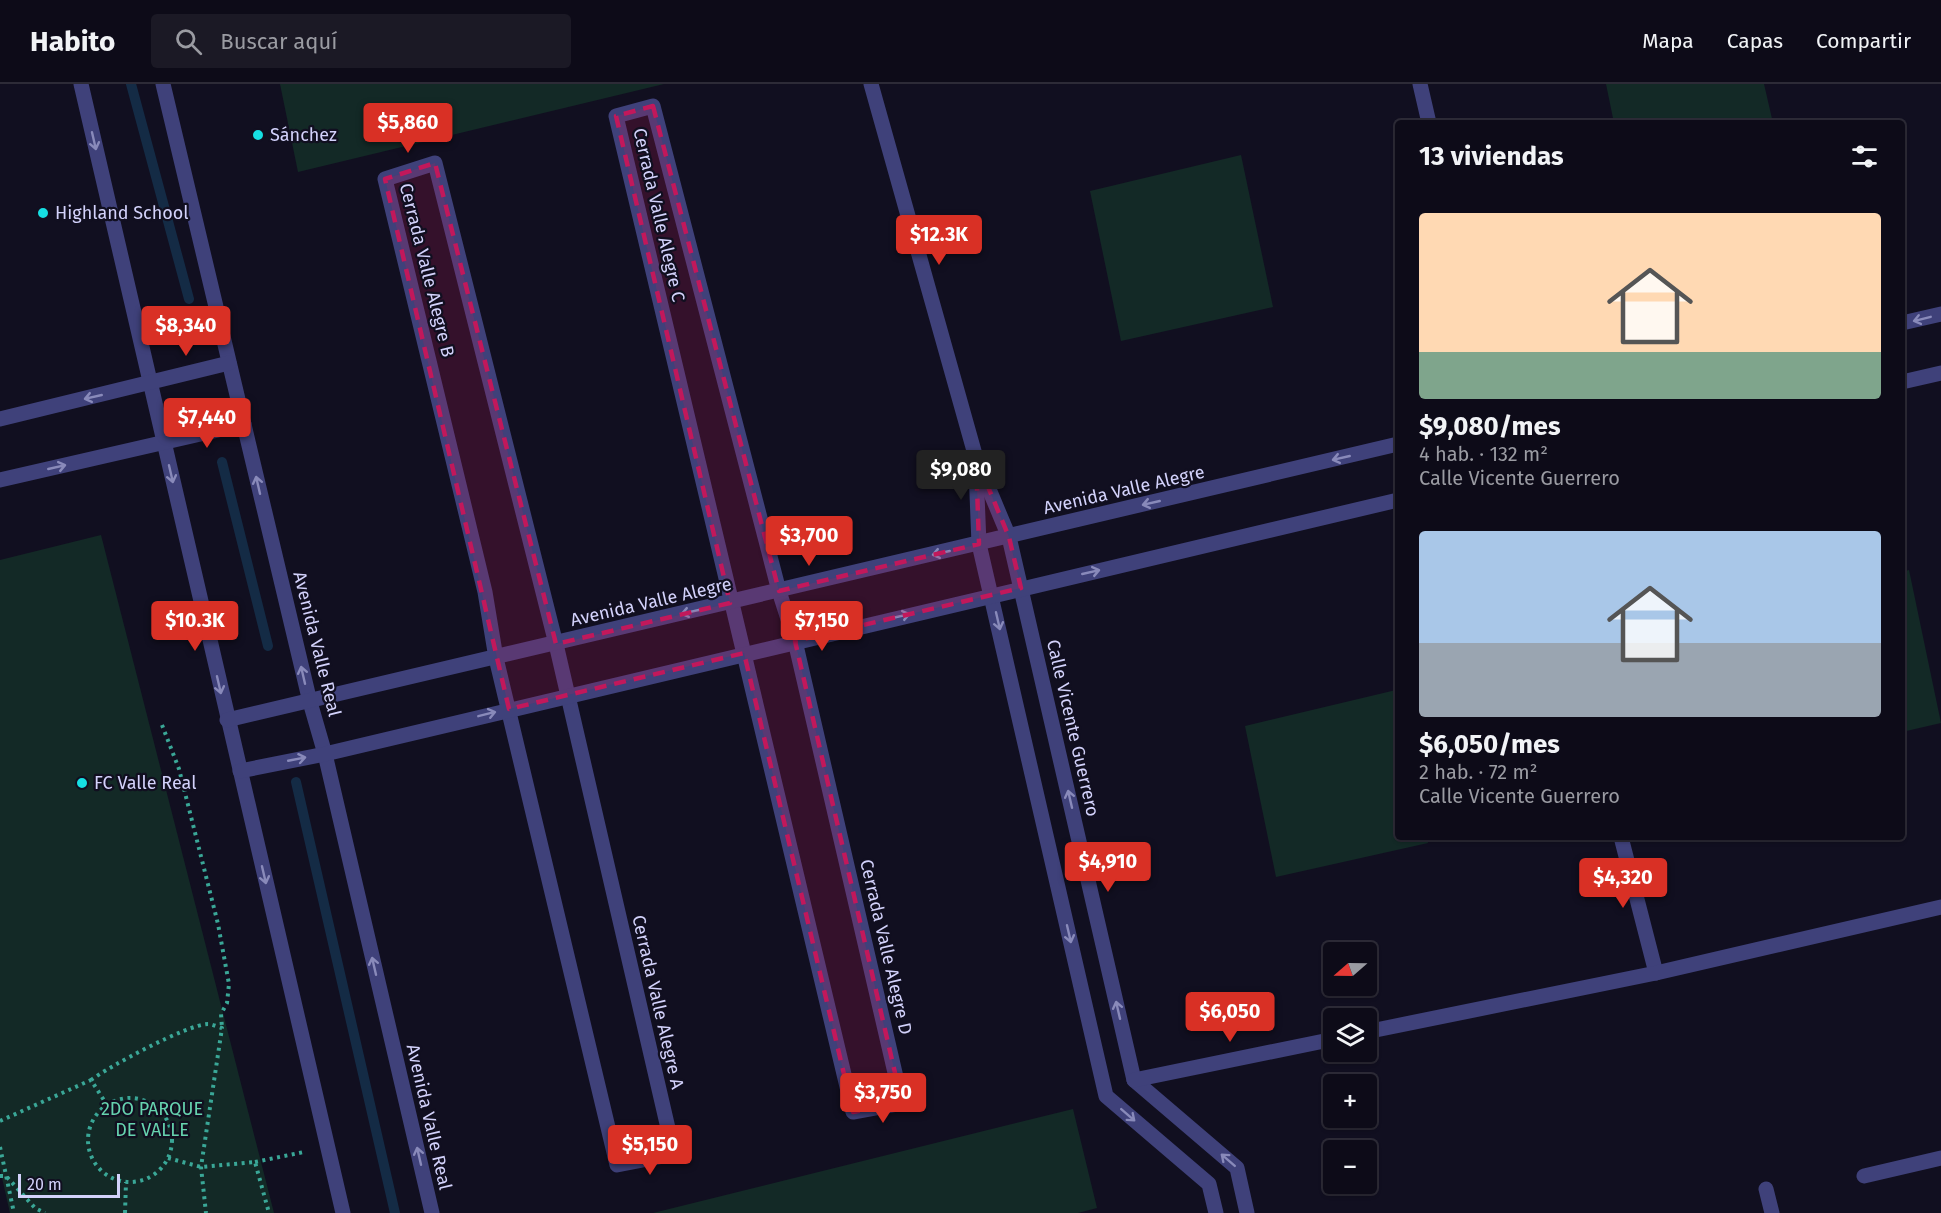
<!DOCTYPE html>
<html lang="es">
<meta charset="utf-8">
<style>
body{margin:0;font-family:"Fira Sans",sans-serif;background:#1b1925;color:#f1f3f6;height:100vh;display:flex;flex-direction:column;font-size:22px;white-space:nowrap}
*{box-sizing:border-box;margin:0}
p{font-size:20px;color:#9a9ba2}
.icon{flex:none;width:33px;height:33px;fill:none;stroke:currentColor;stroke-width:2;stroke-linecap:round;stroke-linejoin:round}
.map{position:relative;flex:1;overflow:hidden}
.details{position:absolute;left:1395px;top:36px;width:510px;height:720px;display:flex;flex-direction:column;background:#0d0b18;border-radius:6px;box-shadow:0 2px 4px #0004,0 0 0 2px #2d2b37}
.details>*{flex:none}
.needle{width:39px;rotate:250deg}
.tools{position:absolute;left:1323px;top:858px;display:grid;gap:12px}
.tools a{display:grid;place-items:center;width:54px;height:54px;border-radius:6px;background:#0d0b18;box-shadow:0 2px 4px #0004,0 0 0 2px #2d2b37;font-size:30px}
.scale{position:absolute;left:18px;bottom:15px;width:102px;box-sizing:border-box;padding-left:6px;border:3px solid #d3d2fb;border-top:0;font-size:16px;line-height:21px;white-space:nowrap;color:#d3d2fb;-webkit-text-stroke:4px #110f20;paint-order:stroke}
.price{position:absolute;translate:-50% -51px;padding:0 14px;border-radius:6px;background:#d93025;color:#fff;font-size:20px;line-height:39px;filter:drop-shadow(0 2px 3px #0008)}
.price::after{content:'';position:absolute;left:50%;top:36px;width:18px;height:14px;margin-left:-9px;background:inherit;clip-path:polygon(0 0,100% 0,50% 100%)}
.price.selected{background:#222;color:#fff}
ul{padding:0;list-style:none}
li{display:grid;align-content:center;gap:12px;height:318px;padding:0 24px}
li span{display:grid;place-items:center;height:186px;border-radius:6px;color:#555}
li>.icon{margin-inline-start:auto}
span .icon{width:108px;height:108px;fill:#fffc;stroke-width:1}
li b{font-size:26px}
h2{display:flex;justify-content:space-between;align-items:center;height:72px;padding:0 24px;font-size:26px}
header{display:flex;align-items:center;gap:36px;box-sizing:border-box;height:84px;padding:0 30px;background:#0d0b18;border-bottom:2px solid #2d2b37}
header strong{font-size:28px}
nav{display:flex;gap:33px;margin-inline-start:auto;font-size:21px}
.search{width:420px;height:54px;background:#1b1925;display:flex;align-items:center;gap:15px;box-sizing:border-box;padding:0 21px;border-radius:6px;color:#9a9ba2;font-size:22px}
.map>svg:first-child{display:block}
.green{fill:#132926}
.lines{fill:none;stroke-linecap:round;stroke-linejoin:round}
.stream{stroke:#142b45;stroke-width:10}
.path{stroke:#3aa797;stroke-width:4;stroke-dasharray:3 4.5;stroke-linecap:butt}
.minor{stroke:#3f417a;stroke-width:15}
.oneway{stroke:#898aba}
.marked{fill:#c2185b;fill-opacity:0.2;stroke:#c2185b;stroke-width:4.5;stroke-dasharray:12 8;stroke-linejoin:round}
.poi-dot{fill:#16dfe3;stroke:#110f20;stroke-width:2}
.labels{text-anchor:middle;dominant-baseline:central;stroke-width:4.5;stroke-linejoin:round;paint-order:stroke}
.poi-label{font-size:18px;fill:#d3d2fb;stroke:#110f20;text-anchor:start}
.street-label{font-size:18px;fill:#d3d2fb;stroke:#110f20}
.park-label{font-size:18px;fill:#66d3af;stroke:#110f20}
</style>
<header>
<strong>Habito</strong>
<div class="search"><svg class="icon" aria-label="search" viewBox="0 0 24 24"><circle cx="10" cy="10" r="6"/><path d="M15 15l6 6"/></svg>Buscar aquí</div>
<nav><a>Mapa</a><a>Capas</a><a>Compartir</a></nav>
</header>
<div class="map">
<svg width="1941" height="1129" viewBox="0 0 1941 1129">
<rect width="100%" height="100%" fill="#110f20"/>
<g class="green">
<polygon points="280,0 664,0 298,88"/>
<polygon points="1606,0 1764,0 1773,39 1614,39"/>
<polygon points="1241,71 1273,223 1121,257 1090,107"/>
<polygon points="101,451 274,1129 10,1129 0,1085 0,476"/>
<polygon points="1909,486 1941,639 1902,648 1902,488"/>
<polygon points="1396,606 1398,753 1427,753 1428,759 1276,793 1245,642"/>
<polygon points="1073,1025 1097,1124 1078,1129 653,1129"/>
</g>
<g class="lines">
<g class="stream">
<polyline points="131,0 189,215"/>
<polyline points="222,378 268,562"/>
<polyline points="296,698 395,1129"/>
</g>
<g class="path">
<polyline points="162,641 179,685 218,840 229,900 227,919 221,930 222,944"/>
<path d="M 91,996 C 108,983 188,940 208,940 C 212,940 218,943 222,944 L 201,1083 L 206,1129"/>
<circle cx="130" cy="1056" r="42"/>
<polyline points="0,1037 91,996 107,1021"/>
<polyline points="0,1063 14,1129"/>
<polyline points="168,1074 201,1083 255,1078 269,1129"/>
<polyline points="255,1078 304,1068"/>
<polyline points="0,1092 6,1092 35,1124 45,1129"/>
<polyline points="125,1129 126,1098"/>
</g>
<g class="minor">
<polyline points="81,0 343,1129"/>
<polyline points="163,0 310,618 325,670 432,1129"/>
<polyline points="871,0 976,374 1009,453 1134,996 1237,1084 1247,1129"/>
<polyline points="1420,0 1429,39"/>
<polygon points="653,22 779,507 795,557 902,1019 853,1028 616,32"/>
<polygon points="435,79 556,560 674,1070 617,1081 496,574 485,508 385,95"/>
<polyline points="1902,239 1941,230"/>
<polyline points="1902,298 1941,289"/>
<polyline points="0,335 229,279"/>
<polyline points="976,385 979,460 1106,1012 1209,1100 1216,1129"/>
<polyline points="0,396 244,340"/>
<polyline points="227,636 1398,360"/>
<polyline points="240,687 325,670 1398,416"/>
<polyline points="1621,753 1656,889"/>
<polyline points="1366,948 1656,889 1941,823"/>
<polyline points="1134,996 1334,955"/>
<polyline points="1864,1092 1941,1074"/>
<polyline points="1766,1105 1772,1129"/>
</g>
</g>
<defs><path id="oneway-shaft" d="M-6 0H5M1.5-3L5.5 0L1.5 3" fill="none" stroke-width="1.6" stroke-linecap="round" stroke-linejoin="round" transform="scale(1.5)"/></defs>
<g class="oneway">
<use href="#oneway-shaft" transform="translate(94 57) rotate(77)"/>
<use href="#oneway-shaft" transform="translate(1922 235) rotate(166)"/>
<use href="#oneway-shaft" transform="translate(93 313) rotate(167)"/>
<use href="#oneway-shaft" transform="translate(1341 374) rotate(167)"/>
<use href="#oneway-shaft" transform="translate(57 383) rotate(-13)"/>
<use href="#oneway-shaft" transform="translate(171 390) rotate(77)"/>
<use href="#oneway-shaft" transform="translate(258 401) rotate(-103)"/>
<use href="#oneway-shaft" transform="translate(1151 419) rotate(167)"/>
<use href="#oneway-shaft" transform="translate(941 469) rotate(167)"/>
<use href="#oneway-shaft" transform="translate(1091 488) rotate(-13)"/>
<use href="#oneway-shaft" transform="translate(690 528) rotate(167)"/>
<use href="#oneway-shaft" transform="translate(901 532) rotate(-13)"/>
<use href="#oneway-shaft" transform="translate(998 537) rotate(77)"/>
<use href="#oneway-shaft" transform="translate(303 591) rotate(-103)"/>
<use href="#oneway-shaft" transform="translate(219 601) rotate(77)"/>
<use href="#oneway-shaft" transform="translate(487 630) rotate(-14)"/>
<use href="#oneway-shaft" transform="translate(297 675) rotate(-11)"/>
<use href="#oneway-shaft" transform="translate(1070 715) rotate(-103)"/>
<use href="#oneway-shaft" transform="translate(264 791) rotate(77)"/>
<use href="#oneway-shaft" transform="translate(1069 850) rotate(77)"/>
<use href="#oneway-shaft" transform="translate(374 882) rotate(-103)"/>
<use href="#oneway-shaft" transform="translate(1118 926) rotate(-103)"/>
<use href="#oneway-shaft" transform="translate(1128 1031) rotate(41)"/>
<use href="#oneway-shaft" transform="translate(419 1072) rotate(-103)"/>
<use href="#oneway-shaft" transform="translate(1228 1076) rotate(-139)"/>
</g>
<path class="marked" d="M 653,22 L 779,507 L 979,460 L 976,374 L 1009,453 L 1021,504 L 795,557 L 902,1019 L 853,1028 L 744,569 L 509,625 L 385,95 L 435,79 L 556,560 L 730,519 L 616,32 Z"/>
<g class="poi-dot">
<circle cx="258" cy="51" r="6"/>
<circle cx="43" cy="129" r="6"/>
<circle cx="82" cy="699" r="6"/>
</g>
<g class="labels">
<g class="poi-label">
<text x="270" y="51">Sánchez</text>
<text x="55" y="129">Highland School</text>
<text x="94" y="699">FC Valle Real</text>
</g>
<g class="street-label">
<text transform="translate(659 131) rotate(77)">Cerrada Valle Alegre C</text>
<text transform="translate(427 186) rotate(76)">Cerrada Valle Alegre B</text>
<text transform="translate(1124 406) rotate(-13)">Avenida Valle Alegre</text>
<text transform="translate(651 518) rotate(-13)">Avenida Valle Alegre</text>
<text transform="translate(317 560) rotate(76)">Avenida Valle Real</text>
<text transform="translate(1073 644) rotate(77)">Calle Vicente Guerrero</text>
<text transform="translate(886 863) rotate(77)">Cerrada Valle Alegre D</text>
<text transform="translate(658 918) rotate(77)">Cerrada Valle Alegre A</text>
<text transform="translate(429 1033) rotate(77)">Avenida Valle Real</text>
</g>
<g class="park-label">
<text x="152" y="1025">2DO PARQUE<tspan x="152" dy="21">DE VALLE</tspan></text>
</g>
</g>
</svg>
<div class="tools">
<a><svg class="needle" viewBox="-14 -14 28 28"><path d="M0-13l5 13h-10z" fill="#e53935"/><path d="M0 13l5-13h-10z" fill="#9a9ba2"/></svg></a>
<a><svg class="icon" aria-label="layers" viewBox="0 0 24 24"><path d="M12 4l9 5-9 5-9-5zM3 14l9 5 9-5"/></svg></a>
<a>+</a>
<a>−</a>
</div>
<div class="scale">20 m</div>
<b class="price" style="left:408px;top:70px">$5,860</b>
<b class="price" style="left:939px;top:182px">$12.3K</b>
<b class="price" style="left:186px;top:273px">$8,340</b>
<b class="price" style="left:207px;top:365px">$7,440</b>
<b class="price selected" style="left:961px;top:417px">$9,080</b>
<b class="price" style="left:809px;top:483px">$3,700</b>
<b class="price" style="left:195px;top:568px">$10.3K</b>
<b class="price" style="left:822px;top:568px">$7,150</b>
<b class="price" style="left:1108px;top:809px">$4,910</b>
<b class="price" style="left:1623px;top:825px">$4,320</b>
<b class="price" style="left:1230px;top:959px">$6,050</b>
<b class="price" style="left:883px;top:1040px">$3,750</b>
<b class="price" style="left:650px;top:1092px">$5,150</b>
<section class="details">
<h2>13 viviendas<svg class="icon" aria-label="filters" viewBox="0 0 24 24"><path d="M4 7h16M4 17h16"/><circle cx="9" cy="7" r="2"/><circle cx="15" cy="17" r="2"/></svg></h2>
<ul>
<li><span style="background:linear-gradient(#ffd9b3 75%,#7fa58c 0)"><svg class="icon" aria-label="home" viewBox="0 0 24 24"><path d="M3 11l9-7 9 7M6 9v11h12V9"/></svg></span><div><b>$9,080/mes</b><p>4 hab. · 132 m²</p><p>Calle Vicente Guerrero</p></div></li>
<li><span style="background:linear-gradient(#a9c7e8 60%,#9aa5b1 0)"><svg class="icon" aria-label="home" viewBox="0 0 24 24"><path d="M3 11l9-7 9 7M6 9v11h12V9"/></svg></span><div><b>$6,050/mes</b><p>2 hab. · 72 m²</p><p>Calle Vicente Guerrero</p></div></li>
</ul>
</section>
</div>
